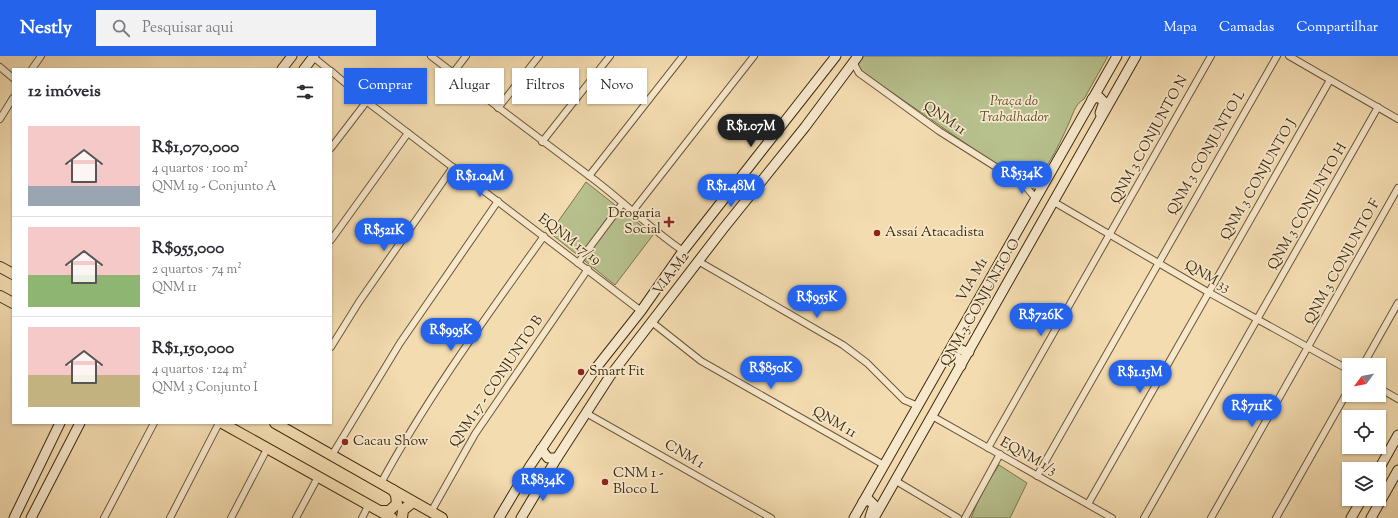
<!DOCTYPE html>
<html lang="pt">
<meta charset="utf-8">
<style>
body{margin:0;font-family:"Sorts Mill Goudy",serif;background:#f2f2f3;color:#2b2b33;height:100vh;display:flex;flex-direction:column;font-size:15px;white-space:nowrap}
*{box-sizing:border-box;margin:0}
p{font-size:13px;color:#7c7c81}
.icon{flex:none;width:22px;height:22px;fill:none;stroke:currentColor;stroke-width:2;stroke-linecap:round;stroke-linejoin:round}
.map{position:relative;flex:1;overflow:hidden}
.drawer{position:absolute;left:12px;top:12px;width:320px;height:356px;display:flex;flex-direction:column;background:#fff;border-radius:0px;box-shadow:0 1px 3px #0004}
.drawer>*{flex:none}
.hud{position:absolute;left:344px;top:12px;width:380px;height:36px;display:flex;gap:8px}
.needle{width:26px;rotate:238deg}
.controls{position:absolute;left:1342px;top:302px;display:grid;gap:8px}
.controls a{display:grid;place-items:center;width:44px;height:44px;border-radius:0px;background:#fff;box-shadow:0 1px 3px #0004;font-size:20px}
.price{position:absolute;translate:-50% -34px;padding:0 9px;border-radius:14px;background:#2563eb;color:#fff;font-size:13px;line-height:26px;filter:drop-shadow(0 1px 2px #0008)}
.price::after{content:'';position:absolute;left:50%;top:24px;width:12px;height:9px;margin-left:-6px;background:inherit;clip-path:polygon(0 0,100% 0,50% 100%)}
.price.on{background:#222;color:#fff}
ul{padding:0;list-style:none}
li{display:flex;align-items:center;gap:12px;height:100px;padding:0 16px}
li+li{border-top:1px solid #e1e1e2}
li span{display:grid;place-items:center;flex:none;width:112px;height:80px;border-radius:0px;color:#555}
li>.icon{margin-inline-start:auto}
span .icon{width:48px;height:48px;fill:#fffc;stroke-width:1}
li b{font-size:17px}
h2{display:flex;justify-content:space-between;align-items:center;height:48px;padding:0 16px;font-size:17px}
.tag{padding:0 14px;border-radius:0px;background:#fff;box-shadow:0 1px 3px #0004;font-size:14px;line-height:36px}
.tag.on{background:#2563eb;color:#fff}
header{display:flex;align-items:center;gap:24px;box-sizing:border-box;height:56px;padding:0 20px;background:#2563eb;color:#fff}
header strong{font-size:19px}
nav{display:flex;gap:22px;margin-inline-start:auto;font-size:14px}
.search{width:280px;height:36px;background:#f2f2f3;display:flex;align-items:center;gap:10px;box-sizing:border-box;padding:0 14px;border-radius:0px;color:#7c7c81;font-size:15px}
.map>svg:first-child{display:block}
.green{fill:#b7c18e;stroke:#7a764e}
.lines{fill:none;stroke-linecap:round;stroke-linejoin:round}
.street-casing{stroke:#6b5736;stroke-width:8}
.secondary-casing{stroke:#3e2b0e;stroke-width:11}
.primary-casing{stroke:#3e2b0e;stroke-width:12}
.street{stroke:#f7e8cc;stroke-width:6}
.secondary{stroke:#f7e8cc;stroke-width:9}
.primary{stroke:#f3dcb0;stroke-width:10}
.poi-dot{fill:#8f2418;stroke:#f7e8cc;stroke-width:1.5}
.labels{text-anchor:middle;dominant-baseline:central;stroke-width:3.5;stroke-linejoin:round;paint-order:stroke}
.park-label{font-size:14px;font-style:italic;fill:#5c502e;stroke:#f7e8cc}
.street-label{font-size:14px;fill:#3e2b0e;stroke:#f7e8cc}
.poi-label{font-size:14px;fill:#3e2b0e;stroke:#f7e8cc;text-anchor:start}
</style>
<header>
<strong>Nestly</strong>
<div class="search"><svg class="icon" aria-label="search" viewBox="0 0 24 24"><circle cx="10" cy="10" r="6"/><path d="M15 15l6 6"/></svg>Pesquisar aqui</div>
<nav><a>Mapa</a><a>Camadas</a><a>Compartilhar</a></nav>
</header>
<div class="map">
<svg width="1398" height="462" viewBox="0 0 1398 462">
<rect width="100%" height="100%" fill="#f3dcb0"/>
<filter id="stains"><feTurbulence type="fractalNoise" baseFrequency=".005" numOctaves="4"/><feColorMatrix values="0 0 0 0 .2 0 0 0 0 .09 0 0 0 0 .02 0 0 0 .5 -.17"/></filter>
<radialGradient id="worn" r=".72"><stop offset=".6" stop-color="#630" stop-opacity="0"/><stop offset="1" stop-color="#630" stop-opacity=".3"/></radialGradient>
<g class="green">
<path d="M 860,0 L 1108,0 L 1084,43 C 1074,49 1073,59 1068,69 C 1062,83 1044,121 1031,127 L 988,103 L 857,12 L 856,6 Z"/>
<polygon points="586,126 653,179 615,229 550,177"/>
<polygon points="999,409 1027,427 1010,462 971,462 982,435"/>
</g>
<g class="lines">
<defs>
<g id="street">
<path d="M 431,0 C 483,40 536,80 588,119 C 621,143 649,172 683,195"/>
<polyline points="1289,0 1398,63"/>
<polyline points="313,1 328,13"/>
<polyline points="853,6 859,17 939,75 1018,125 1027,132 1036,143"/>
<polyline points="0,11 13,22"/>
<polyline points="32,13 41,0"/>
<polyline points="331,15 370,48 641,255"/>
<polyline points="453,17 466,0"/>
<polyline points="498,52 539,0"/>
<polyline points="0,63 13,42"/>
<polyline points="542,86 610,0"/>
<polyline points="331,92 367,45"/>
<polyline points="589,120 683,0"/>
<polyline points="1023,127 1042,131"/>
<polyline points="1054,146 1208,236 1349,314"/>
<polyline points="632,156 754,0"/>
<polyline points="331,184 408,77"/>
<polyline points="698,205 843,289 867,307 904,344 918,350"/>
<polyline points="578,207 622,148"/>
<polyline points="653,267 701,305 884,409"/>
<polyline points="331,291 359,246 453,111"/>
<polyline points="1363,309 1398,247"/>
<polyline points="1379,332 1398,343"/>
<polyline points="586,357 771,462"/>
<polyline points="932,360 1112,462"/>
<polyline points="988,392 1211,0"/>
<polyline points="332,399 400,287 498,145"/>
<polyline points="1037,420 1277,0"/>
<polyline points="896,425 958,462"/>
<path d="M 381,427 C 428,340 487,260 544,180"/>
<polyline points="1088,448 1330,24"/>
<polyline points="431,456 475,378 588,213"/>
<polyline points="104,462 154,367"/>
<polyline points="170,462 219,367"/>
<polyline points="231,462 267,393"/>
<polyline points="296,462 318,421"/>
<polyline points="362,462 369,448"/>
<polyline points="965,462 1000,398"/>
<polyline points="1144,462 1378,51"/>
<polyline points="1211,462 1398,132"/>
<polyline points="1276,462 1349,333"/>
</g>
<g id="secondary">
<polyline points="282,13 292,0"/>
<polyline points="304,13 314,0"/>
<polyline points="1092,43 1099,41 1104,46 1100,57"/>
<path d="M 954,286 C 958,293 962,295 969,296"/>
<polyline points="947,300 957,301 961,310"/>
<polyline points="541,393 548,402 557,402"/>
<polyline points="1379,413 1398,379"/>
<polyline points="863,446 869,444 874,449 870,461"/>
<polyline points="14,462 60,367"/>
<polyline points="31,462 80,367"/>
<polyline points="499,462 530,410 596,312 641,255 683,195 836,0"/>
<polyline points="521,462 557,402 610,320 723,173 805,71 858,0"/>
<polyline points="854,462 1117,0"/>
<polyline points="874,462 1136,0"/>
<polyline points="1351,462 1362,443"/>
<polyline points="1371,462 1398,414"/>
</g>
<g id="primary">
<polyline points="0,211 13,218"/>
<polyline points="0,240 13,247"/>
<polyline points="222,367 392,462"/>
<polyline points="275,367 442,462"/>
<polyline points="381,455 389,455 397,448 396,439 393,434"/>
<polyline points="402,462 403,454 413,446"/>
</g>
</defs>
<use href="#street" class="street-casing"/>
<use href="#secondary" class="secondary-casing"/>
<use href="#primary" class="primary-casing"/>
<use href="#street" class="street"/>
<use href="#secondary" class="secondary"/>
<use href="#primary" class="primary"/>
</g>
<g class="poi-dot">
<path d="M667 160h4v4h4v4h-4v4h-4v-4h-4v-4h4z"/>
<circle cx="877" cy="177" r="4"/>
<circle cx="581" cy="316" r="4"/>
<circle cx="345" cy="386" r="4"/>
<circle cx="605" cy="426" r="4"/>
</g>
<g class="labels">
<g class="park-label">
<text x="1014" y="46">Praça do<tspan x="1014" dy="16">Trabalhador</tspan></text>
</g>
<g class="street-label">
<text transform="translate(944 63) rotate(34)">QNM 11</text>
<text transform="translate(1150 84) rotate(-61)">QNM 3 CONJUNTO N</text>
<text transform="translate(1207 97) rotate(-60)">QNM 3 CONJUNTO L</text>
<text transform="translate(1259 124) rotate(-60)">QNM 3 CONJUNTO J</text>
<text transform="translate(1308 151) rotate(-60)">QNM 3 CONJUNTO H</text>
<text transform="translate(569 184) rotate(37)">EQNM 17/19</text>
<text transform="translate(1343 206) rotate(-61)">QNM 3 CONJUNTO F</text>
<text transform="translate(672 218) rotate(-53)">VIA M2</text>
<text transform="translate(1207 221) rotate(30)">QNM 33</text>
<text transform="translate(973 224) rotate(-60)">VIA M1</text>
<text transform="translate(981 247) rotate(-60)">QNM 3 CONJUNTO O</text>
<text transform="translate(497 326) rotate(-56)">QNM 17 - CONJUNTO B</text>
<text transform="translate(834 367) rotate(30)">QNM 11</text>
<text transform="translate(684 399) rotate(30)">CNM 1</text>
<text transform="translate(1028 401) rotate(29)">EQNM 1/3</text>
</g>
<g class="poi-label">
<text x="661" y="158" text-anchor="end">Drogaria<tspan x="661" dy="16">Social</tspan></text>
<text x="885" y="177">Assaí Atacadista</text>
<text x="589" y="316">Smart Fit</text>
<text x="353" y="386">Cacau Show</text>
<text x="613" y="418">CNM 1 -<tspan x="613" dy="16">Bloco L</tspan></text>
</g>
</g>
<rect width="100%" height="100%" filter="url(#stains)"/>
<rect width="100%" height="100%" fill="url(#worn)"/>
</svg>
<div class="controls">
<a><svg class="needle" viewBox="-14 -14 28 28"><path d="M0-13l5 13h-10z" fill="#e53935"/><path d="M0 13l5-13h-10z" fill="#7c7c81"/></svg></a>
<a><svg class="icon" aria-label="locate" viewBox="0 0 24 24"><circle cx="12" cy="12" r="6"/><path d="M12 2v4M12 18v4M2 12h4M18 12h4"/></svg></a>
<a><svg class="icon" aria-label="layers" viewBox="0 0 24 24"><path d="M12 4l9 5-9 5-9-5zM3 14l9 5 9-5"/></svg></a>
</div>
<b class="price on" style="left:751px;top:92px">R$1.07M</b>
<b class="price" style="left:1022px;top:139px">R$534K</b>
<b class="price" style="left:480px;top:142px">R$1.04M</b>
<b class="price" style="left:731px;top:152px">R$1.48M</b>
<b class="price" style="left:384px;top:196px">R$521K</b>
<b class="price" style="left:817px;top:263px">R$955K</b>
<b class="price" style="left:1041px;top:281px">R$726K</b>
<b class="price" style="left:451px;top:296px">R$995K</b>
<b class="price" style="left:771px;top:334px">R$850K</b>
<b class="price" style="left:1140px;top:338px">R$1.15M</b>
<b class="price" style="left:1252px;top:372px">R$711K</b>
<b class="price" style="left:543px;top:446px">R$834K</b>
<div class="hud">
<a class="tag on">Comprar</a>
<a class="tag">Alugar</a>
<a class="tag">Filtros</a>
<a class="tag">Novo</a>
</div>
<section class="drawer">
<h2>12 imóveis<svg class="icon" aria-label="filters" viewBox="0 0 24 24"><path d="M4 7h16M4 17h16"/><circle cx="9" cy="7" r="2"/><circle cx="15" cy="17" r="2"/></svg></h2>
<ul>
<li><span style="background:linear-gradient(#f6c9c9 75%,#9aa5b1 0)"><svg class="icon" aria-label="home" viewBox="0 0 24 24"><path d="M3 11l9-7 9 7M6 9v11h12V9"/></svg></span><div><b>R$1,070,000</b><p>4 quartos · 100 m²</p><p>QNM 19 - Conjunto A</p></div></li>
<li><span style="background:linear-gradient(#f6c9c9 60%,#8fb573 0)"><svg class="icon" aria-label="home" viewBox="0 0 24 24"><path d="M3 11l9-7 9 7M6 9v11h12V9"/></svg></span><div><b>R$955,000</b><p>2 quartos · 74 m²</p><p>QNM 11</p></div></li>
<li><span style="background:linear-gradient(#f6c9c9 60%,#c2b280 0)"><svg class="icon" aria-label="home" viewBox="0 0 24 24"><path d="M3 11l9-7 9 7M6 9v11h12V9"/></svg></span><div><b>R$1,150,000</b><p>4 quartos · 124 m²</p><p>QNM 3 Conjunto I</p></div></li>
</ul>
</section>
</div>
